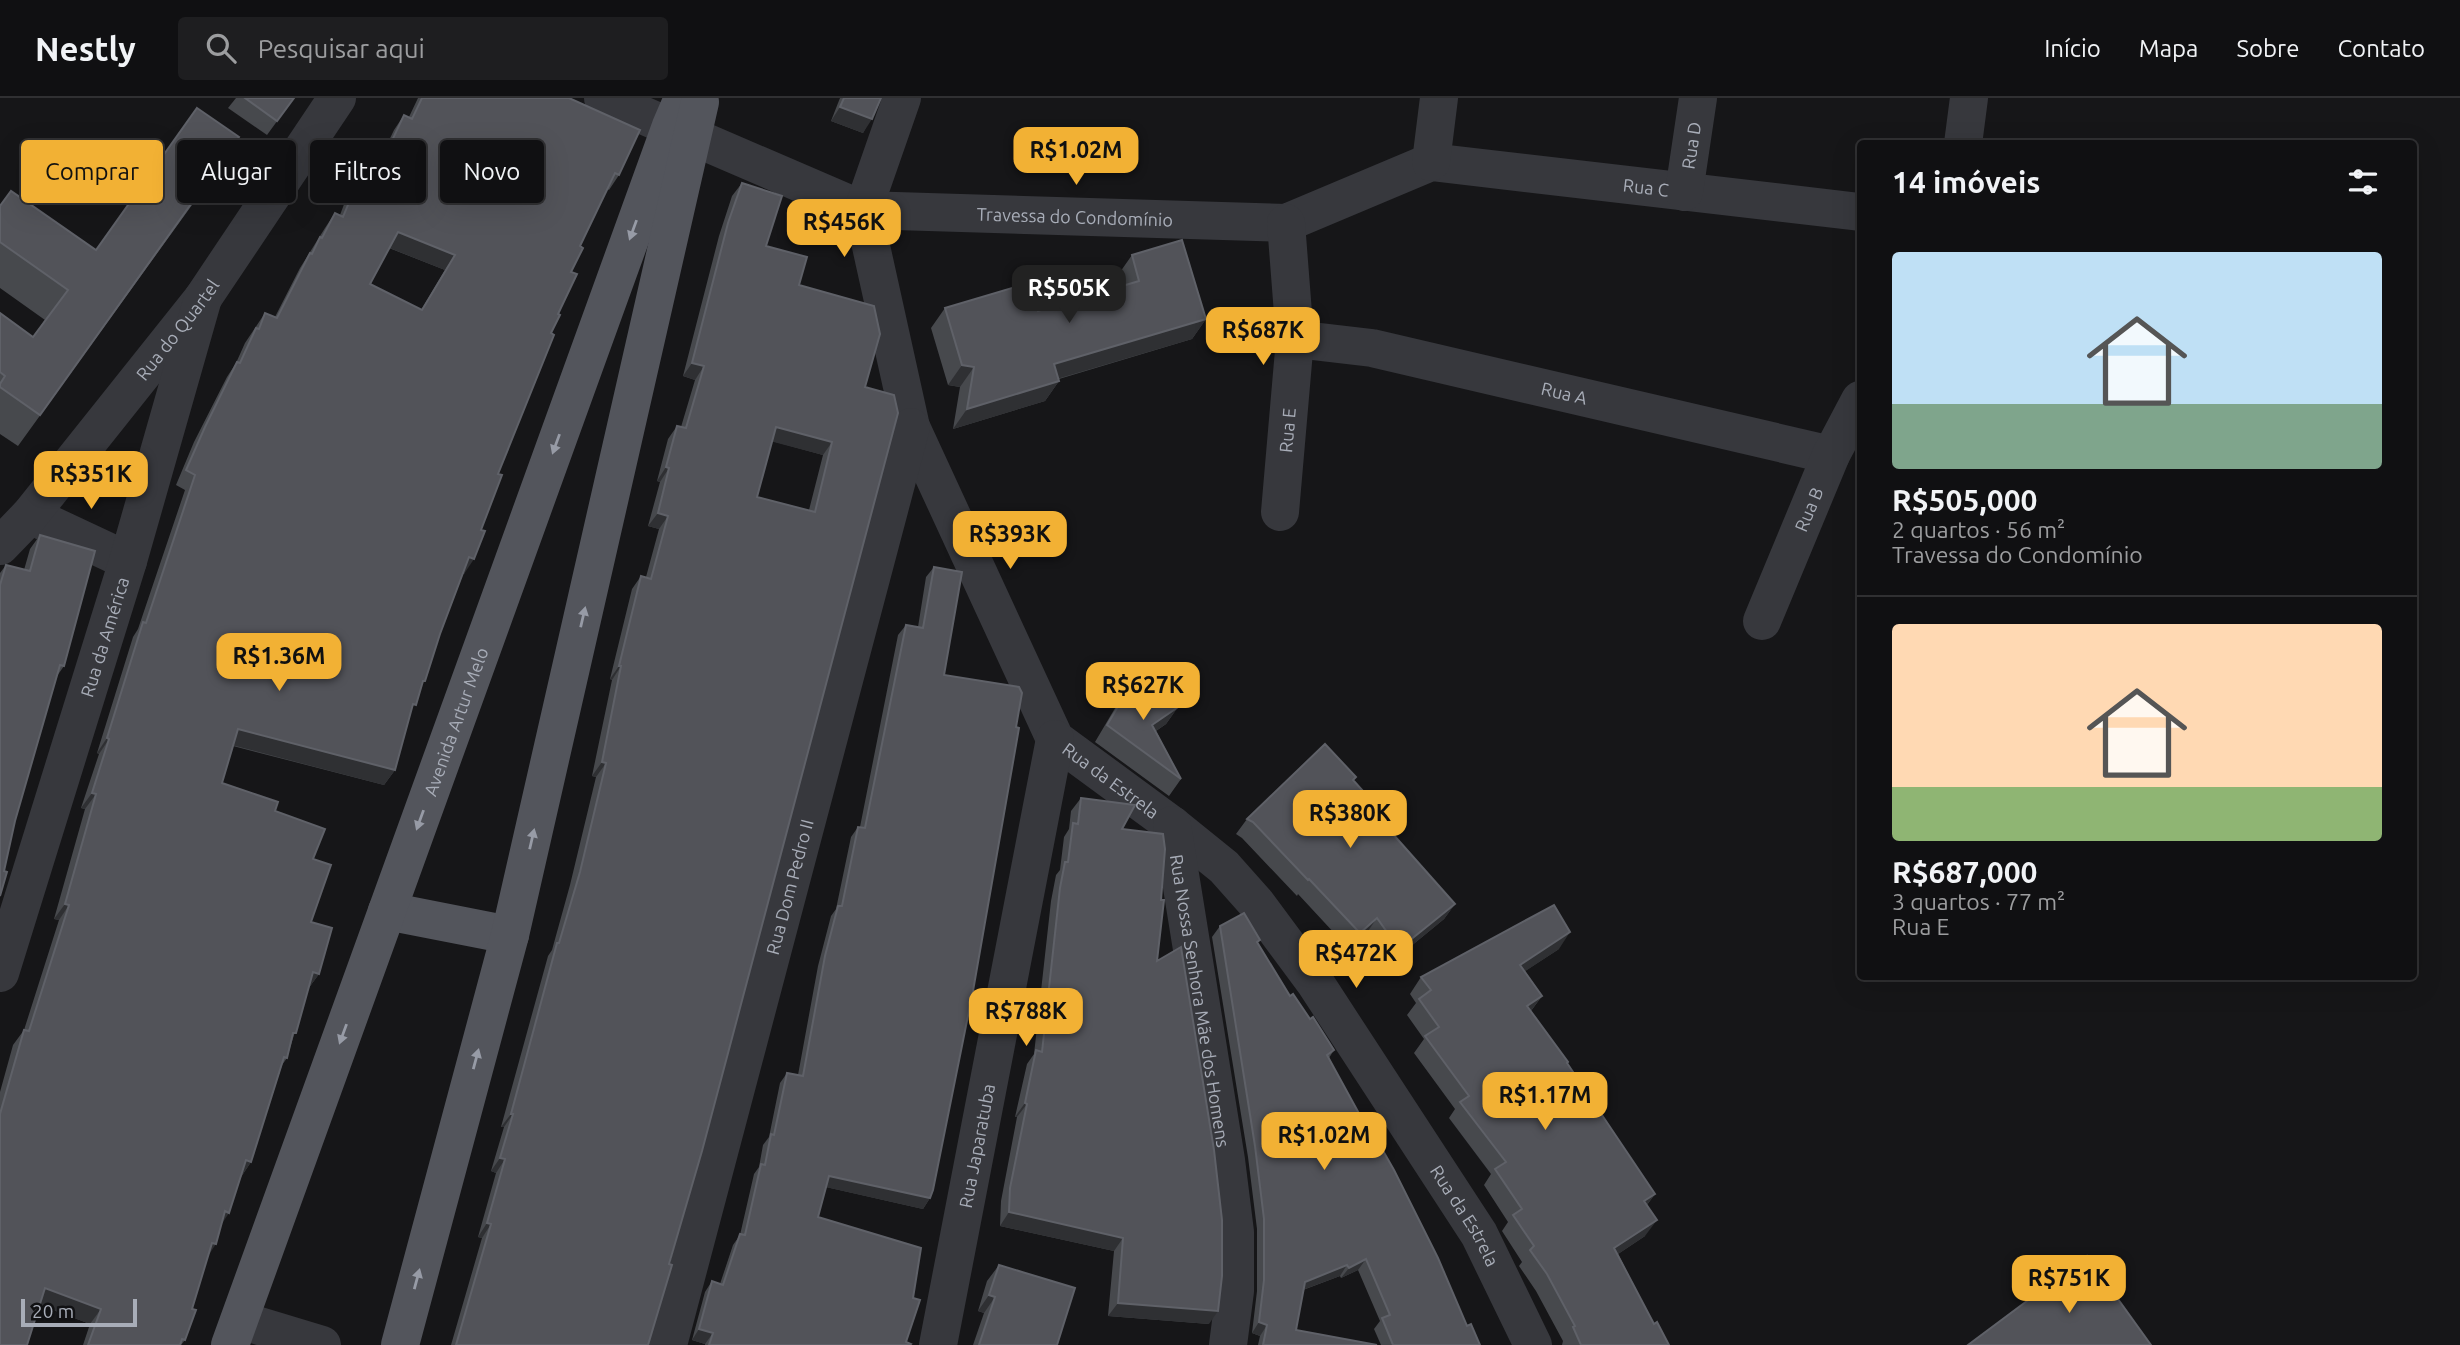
<!DOCTYPE html>
<html lang="pt">
<meta charset="utf-8">
<style>
body{margin:0;font-family:Ubuntu,sans-serif;background:#1e1e20;color:#f1f3f6;height:100vh;display:flex;flex-direction:column;font-size:26px;white-space:nowrap}
*{box-sizing:border-box;margin:0}
p{font-size:23px;color:#9c9d9f}
.icon{flex:none;width:38px;height:38px;fill:none;stroke:currentColor;stroke-width:2;stroke-linecap:round;stroke-linejoin:round}
.map{position:relative;flex:1;overflow:hidden}
.sheet{position:absolute;left:1857px;top:42px;width:560px;height:840px;display:flex;flex-direction:column;background:#101012;border-radius:7px;box-shadow:0 7px 28px #0002,0 0 0 2px #303032}
.sheet>*{flex:none}
.banner{position:absolute;left:21px;top:42px;width:665px;height:63px;display:flex;gap:14px}
.scale{position:absolute;left:21px;bottom:18px;width:116px;box-sizing:border-box;padding-left:7px;border:4px solid #a8adb8;border-top:0;font-size:19px;line-height:24px;white-space:nowrap;color:#a8adb8;-webkit-text-stroke:5px #111113;paint-order:stroke}
.price{position:absolute;translate:-50% -60px;padding:0 16px;border-radius:14px;background:#f2b134;color:#111;font-size:23px;line-height:46px;filter:drop-shadow(0 2px 4px #0008)}
.price::after{content:'';position:absolute;left:50%;top:42px;width:21px;height:16px;margin-left:-10px;background:inherit;clip-path:polygon(0 0,100% 0,50% 100%)}
.price.on{background:#222;color:#fff}
ul{padding:0;list-style:none}
li{display:grid;align-content:center;gap:14px;height:371px;padding:0 35px}
li+li{border-top:2px solid #303032}
li span{display:grid;place-items:center;height:217px;border-radius:7px;color:#555}
li>.icon{margin-inline-start:auto}
span .icon{width:126px;height:126px;fill:#fffc;stroke-width:1}
li b{font-size:30px}
h2{display:flex;justify-content:space-between;align-items:center;height:84px;padding:0 35px;font-size:30px}
.chip{padding:0 24px;border-radius:7px;background:#101012;box-shadow:0 7px 28px #0002,0 0 0 2px #303032;font-size:24px;line-height:63px}
.chip.on{background:#f2b134;color:#111}
header{display:flex;align-items:center;gap:42px;box-sizing:border-box;height:98px;padding:0 35px;background:#101012;border-bottom:2px solid #303032}
header strong{font-size:33px}
nav{display:flex;gap:38px;margin-inline-start:auto;font-size:24px}
.search{width:490px;height:63px;background:#1e1e20;display:flex;align-items:center;gap:18px;box-sizing:border-box;padding:0 24px;border-radius:7px;color:#9c9d9f;font-size:26px}
.map>svg:first-child{display:block}
.lines{fill:none;stroke-linecap:round;stroke-linejoin:round}
.minor{stroke:#37383d;stroke-width:38}
.primary{stroke:#53555c;stroke-width:38}
.wall{fill:#47494d;fill-rule:evenodd}
.shaded-wall{fill:#2f3033}
.building{fill:#525359;stroke:#5f6168;stroke-width:2;fill-rule:evenodd}
.oneway{fill:#979ba6}
.labels{text-anchor:middle;dominant-baseline:central;stroke-width:5;stroke-linejoin:round;paint-order:stroke}
.street-label{font-size:18px;fill:#a8adb8;stroke:#111113}
</style>
<header>
<strong>Nestly</strong>
<div class="search"><svg class="icon" aria-label="search" viewBox="0 0 24 24"><circle cx="10" cy="10" r="6"/><path d="M15 15l6 6"/></svg>Pesquisar aqui</div>
<nav><a>Início</a><a>Mapa</a><a>Sobre</a><a>Contato</a></nav>
</header>
<div class="map">
<svg width="2460" height="1247" viewBox="0 0 2460 1247">
<rect width="100%" height="100%" fill="#161618"/>
<g class="lines">
<g class="minor">
<path id="s1" d="M 603,0 L 863,112 L 1286,125 L 1431,64 L 1860,114"/>
<path id="s2" d="M 902,0 L 863,112 L 911,329 L 1055,641 L 1172,727 L 1224,769 L 1256,805 L 1316,886 L 1479,1136 L 1533,1247"/>
<polyline points="1963,46 1969,0"/>
<polyline points="1431,64 1439,0"/>
<path id="s3" d="M 1684,94 L 1698,0"/>
<path id="s4" d="M 1295,241 L 1372,250 L 1831,357"/>
<path id="s5" d="M 1280,414 L 1295,241 L 1286,125"/>
<polyline points="30,417 128,463"/>
<path id="s6" d="M 0,448 L 30,417 L 203,200 L 337,0"/>
<path id="s7" d="M 1762,523 L 1831,357 L 1860,302"/>
<path id="s8" d="M 1172,727 L 1226,1062 L 1235,1134 L 1235,1193 L 1228,1247"/>
<path id="s9" d="M 0,875 L 128,463 L 203,200"/>
<polyline points="240,1222 322,1247"/>
<path id="s10" d="M 668,1247 L 911,329"/>
<path id="s11" d="M 938,1247 L 1055,641"/>
</g>
<g class="primary">
<polyline points="387,813 510,837"/>
<path id="s12" d="M 230,1247 L 671,28 L 683,0"/>
<polyline points="400,1247 510,837 700,4"/>
</g>
</g>
<g class="wall">
<polygon points="236,0 294,0 267,37 228,10"/>
<path d="M 418,0 L 569,0 L 619,77 L 609,92 L 607,91 L 580,148 L 551,235 L 498,376 L 464,476 L 463,476 L 411,613 L 395,672 L 384,687 L 233,648 L 222,685 L 275,713 L 313,761 L 311,824 L 319,876 L 308,891 L 287,960 L 282,967 L 251,1064 L 241,1079 L 208,1157 L 192,1211 L 185,1242 L 181,1247 L 83,1247 L 90,1226 L 40,1207 L 0,1247 L 0,994 L 13,947 L 24,932 L 59,822 L 54,821 L 85,711 L 81,710 L 99,656 L 97,655 L 133,539 L 138,531 L 185,392 L 176,387 L 194,344 L 227,279 L 236,265 L 245,245 L 265,215 L 275,219 L 300,170 L 325,130 L 335,115 L 340,117 L 349,93 L 360,78 L 370,82 L 394,32 L 404,17 L 409,19 ZM 389,150 L 445,172 L 421,212 L 370,186 Z"/>
<polygon points="840,0 881,0 863,35 831,23"/>
<polygon points="218,71 18,348 0,336 0,215 33,239 45,222 0,190 0,108 96,152"/>
<path d="M 742,85 L 766,148 L 799,187 L 865,289 L 669,1166 L 648,1247 L 451,1247 L 482,1140 L 478,1139 L 496,1075 L 491,1073 L 504,1029 L 501,1029 L 548,858 L 552,852 L 570,787 L 596,679 L 592,678 L 612,582 L 610,581 L 632,491 L 641,478 L 646,479 L 659,431 L 648,428 L 660,384 L 657,383 L 668,341 L 677,328 L 681,329 L 695,282 L 683,278 L 719,138 L 732,98 ZM 772,343 L 823,357 L 809,412 L 757,399 Z"/>
<polygon points="1132,157 1206,221 1192,241 1059,281 1059,283 1045,303 953,331 960,289 948,287 931,230 945,210 1038,213 1121,188 1118,177"/>
<polygon points="40,437 64,568 57,578 15,723 4,773 0,798 0,475 6,467 24,472 30,451"/>
<polygon points="934,469 944,577 930,1100 923,1111 826,1089 818,1119 906,1244 910,1247 705,1247 705,1246 692,1242 705,1194 712,1183 720,1186 733,1147 740,1137 754,1076 759,1069 763,1047 769,1039 780,985 787,975 798,977 818,868 831,818 836,811 851,739 858,729 860,729 898,537 906,527 918,529 926,479"/>
<polygon points="1133,583 1178,609 1166,626 1156,633 1181,681 1169,698 1095,644 1121,600"/>
<polygon points="1356,679 1353,683 1377,718 1455,806 1444,821 1388,867 1366,836 1349,851 1298,796 1297,798 1242,740 1236,736 1247,721"/>
<polygon points="1081,700 1122,731 1157,863 1209,1226 1108,1218 1114,1153 1000,1128 1001,1103 1017,1019 1015,1019 1027,966 1034,956 1051,803 1056,777 1060,772 1064,739 1069,731 1071,713"/>
<polygon points="1220,828 1258,845 1290,898 1334,952 1329,960 1467,1228 1480,1247 1381,1247 1374,1231 1380,1223 1358,1172 1341,1180 1340,1178 1303,1192 1296,1232 1377,1247 1258,1247 1260,1238 1252,1235 1257,1193 1257,1131 1248,1059 1212,839"/>
<polygon points="1559,851 1525,873 1542,898 1531,913 1655,1096 1647,1107 1645,1138 1618,1156 1654,1226 1669,1247 1562,1247 1563,1243 1536,1193 1519,1168 1522,1164 1502,1133 1508,1124 1484,1087 1491,1076 1449,1020 1455,1011 1414,955 1424,941 1407,917 1416,905 1410,896 1421,879"/>
<polygon points="999,1167 1057,1247 973,1247 984,1215 978,1213 987,1183"/>
</g>
<g class="shaded-wall">
<polygon points="840,9 872,21 863,35 831,23"/>
<polygon points="398,134 455,157 445,172 387,149"/>
<polygon points="1206,221 1192,241 1040,286 1054,266"/>
<polygon points="692,265 704,268 695,282 683,278"/>
<polygon points="962,267 974,269 960,289 948,287"/>
<polygon points="1059,283 1045,303 953,331 967,311"/>
<polygon points="776,329 832,344 823,357 766,342"/>
<polygon points="666,369 669,370 660,384 657,383"/>
<polygon points="658,415 668,418 659,431 648,428"/>
<polygon points="469,459 474,461 464,476 459,474"/>
<polygon points="619,568 621,568 612,582 610,581"/>
<polygon points="1178,609 1166,626 1140,644 1152,627"/>
<polygon points="238,631 395,672 384,687 228,646"/>
<polygon points="107,640 109,641 99,656 97,655"/>
<polygon points="602,664 606,665 596,679 592,678"/>
<polygon points="92,695 96,696 85,711 81,710"/>
<polygon points="65,806 69,807 59,822 54,821"/>
<polygon points="1455,806 1444,821 1388,867 1399,851"/>
<polygon points="1377,820 1366,836 1349,851 1360,835"/>
<polygon points="1570,834 1559,851 1509,884 1520,867"/>
<polygon points="313,874 319,876 308,891"/>
<polygon points="1542,898 1530,914 1527,908"/>
<polygon points="1025,1005 1027,1006 1017,1019 1015,1019"/>
<polygon points="511,1016 513,1016 504,1029 501,1029"/>
<polygon points="500,1060 505,1061 496,1075 491,1073"/>
<polygon points="246,1062 251,1064 241,1079"/>
<polygon points="829,1078 930,1100 923,1111 821,1088"/>
<polygon points="1655,1096 1643,1112 1644,1103"/>
<polygon points="225,1113 229,1115 219,1130"/>
<polygon points="1009,1114 1123,1140 1114,1153 1000,1128"/>
<polygon points="1657,1122 1645,1138 1603,1166 1614,1150"/>
<polygon points="487,1125 491,1126 482,1140 478,1139"/>
<polygon points="212,1145 216,1146 206,1161"/>
<polygon points="1366,1161 1358,1172 1341,1180 1349,1170"/>
<polygon points="1347,1167 1340,1178 1297,1194 1305,1184"/>
<polygon points="45,1190 101,1211 90,1226 35,1205"/>
<polygon points="989,1197 995,1199 984,1215 978,1213"/>
<polygon points="1118,1205 1218,1213 1209,1226 1108,1218"/>
<polygon points="1259,1224 1267,1227 1260,1238 1252,1235"/>
<polygon points="699,1231 713,1235 705,1246 692,1242"/>
</g>
<g class="building">
<polygon points="245,0 294,0 277,23"/>
<path d="M 422,0 L 569,0 L 640,32 L 619,77 L 615,75 L 580,148 L 583,150 L 571,174 L 577,176 L 558,216 L 560,217 L 551,235 L 554,237 L 498,376 L 502,377 L 481,432 L 485,433 L 474,461 L 469,459 L 440,536 L 425,583 L 423,583 L 416,607 L 413,606 L 395,672 L 238,631 L 222,685 L 278,704 L 275,713 L 325,731 L 313,761 L 331,767 L 311,824 L 332,830 L 319,876 L 313,874 L 296,935 L 293,935 L 287,960 L 284,959 L 251,1064 L 246,1062 L 229,1115 L 225,1113 L 216,1146 L 212,1145 L 192,1211 L 196,1212 L 185,1242 L 182,1241 L 180,1247 L 88,1247 L 101,1211 L 45,1190 L 27,1247 L 0,1247 L 0,1016 L 24,932 L 29,933 L 69,807 L 65,806 L 96,696 L 92,695 L 109,641 L 107,640 L 143,524 L 146,525 L 195,377 L 186,372 L 205,329 L 237,264 L 240,265 L 256,230 L 259,231 L 265,215 L 277,220 L 310,155 L 312,156 L 320,139 L 322,140 L 335,115 L 343,119 L 360,78 L 373,83 L 404,17 L 412,21 ZM 398,134 L 455,157 L 422,212 L 370,186 Z"/>
<polygon points="844,0 881,0 872,21 840,9"/>
<polygon points="197,10 239,39 40,317 0,289 0,286 5,278 0,274 0,215 33,239 68,192 0,144 0,108 11,93 96,152"/>
<path d="M 742,85 L 782,98 L 766,148 L 807,159 L 799,187 L 874,208 L 880,236 L 865,289 L 894,297 L 898,315 L 702,1053 L 669,1166 L 672,1167 L 648,1247 L 456,1247 L 491,1126 L 487,1125 L 505,1061 L 500,1060 L 513,1016 L 511,1016 L 557,845 L 559,845 L 580,774 L 606,665 L 602,664 L 621,568 L 619,568 L 641,478 L 651,481 L 668,418 L 658,415 L 669,370 L 666,369 L 677,328 L 686,330 L 704,268 L 692,265 L 728,125 ZM 776,329 L 832,344 L 815,414 L 757,399 Z"/>
<polygon points="1182,142 1206,221 1054,266 1059,283 967,311 974,269 962,267 945,210 1029,185 1038,213 1139,183 1132,157"/>
<polygon points="40,437 95,453 64,568 60,567 15,723 4,773 7,774 0,798 0,487 6,467 30,473"/>
<polygon points="934,469 962,474 944,577 1019,589 1022,595 1016,629 1019,630 973,893 933,1092 930,1100 829,1078 818,1119 921,1150 913,1200 920,1202 906,1244 911,1246 910,1247 709,1247 713,1235 699,1231 712,1183 723,1187 740,1136 745,1137 761,1066 765,1067 771,1036 774,1037 787,975 803,978 825,858 838,808 842,808 858,729 865,730 906,527 923,530"/>
<polygon points="1133,583 1178,609 1152,627 1181,681 1107,627"/>
<polygon points="1325,646 1356,679 1353,682 1381,713 1376,717 1455,806 1399,851 1377,820 1360,835 1309,781 1308,782 1253,724 1247,721"/>
<polygon points="1081,700 1135,707 1122,731 1163,736 1165,751 1161,802 1164,802 1157,863 1181,849 1214,1052 1222,1122 1222,1178 1218,1213 1118,1205 1123,1140 1009,1114 1010,1090 1027,1006 1025,1005 1036,952 1042,954 1060,790 1065,764 1068,764 1073,725 1078,726"/>
<polygon points="1554,807 1570,834 1520,867 1542,898 1527,908 1568,964 1567,965 1655,1096 1644,1103 1657,1122 1614,1150 1654,1226 1657,1224 1669,1247 1581,1247 1573,1229 1575,1228 1547,1176 1530,1152 1534,1148 1513,1117 1522,1111 1495,1071 1506,1064 1460,1004 1469,998 1425,938 1439,929 1419,901 1431,892 1421,879"/>
<polygon points="1244,815 1260,842 1257,844 1290,898 1293,896 1310,921 1313,919 1334,952 1327,957 1379,1052 1382,1051 1394,1072 1438,1160 1467,1228 1471,1226 1480,1247 1393,1247 1382,1220 1390,1217 1366,1161 1349,1170 1347,1167 1305,1184 1296,1232 1377,1247 1263,1247 1267,1227 1259,1224 1264,1182 1264,1121 1255,1048 1220,828"/>
<polygon points="2087,1158 2151,1247 1968,1247"/>
<polygon points="999,1167 1075,1190 1057,1247 979,1247 995,1199 989,1197"/>
</g>
<defs><path id="oneway-solid" d="M-6-.8H1V-3.2L6.5 0L1 3.2V.8H-6Z" transform="scale(1.75)"/></defs>
<g class="oneway">
<use href="#oneway-solid" transform="translate(633 132) rotate(110)"/>
<use href="#oneway-solid" transform="translate(556 346) rotate(110)"/>
<use href="#oneway-solid" transform="translate(583 519) rotate(-77)"/>
<use href="#oneway-solid" transform="translate(420 722) rotate(110)"/>
<use href="#oneway-solid" transform="translate(532 741) rotate(-77)"/>
<use href="#oneway-solid" transform="translate(343 936) rotate(110)"/>
<use href="#oneway-solid" transform="translate(476 961) rotate(-75)"/>
<use href="#oneway-solid" transform="translate(417 1181) rotate(-75)"/>
</g>
<g class="labels">
<g class="street-label">
<text stroke="none"><textPath href="#s3" startOffset="47">Rua D</textPath></text>
<text stroke="none"><textPath href="#s1" startOffset="1080">Rua C</textPath></text>
<text stroke="none"><textPath href="#s1" startOffset="495">Travessa do Condomínio</textPath></text>
<text stroke="none"><textPath href="#s6" startOffset="280">Rua do Quartel</textPath></text>
<text stroke="none"><textPath href="#s4" startOffset="275">Rua A</textPath></text>
<text stroke="none"><textPath href="#s5" startOffset="82">Rua E</textPath></text>
<text stroke="none"><textPath href="#s7" startOffset="121">Rua B</textPath></text>
<text stroke="none"><textPath href="#s9" startOffset="352">Rua da América</textPath></text>
<text stroke="none"><textPath href="#s12" startOffset="663">Avenida Artur Melo</textPath></text>
<text stroke="none"><textPath href="#s2" startOffset="754">Rua da Estrela</textPath></text>
<text stroke="none"><textPath href="#s10" startOffset="474">Rua Dom Pedro II</textPath></text>
<text stroke="none"><textPath href="#s8" startOffset="178">Rua Nossa Senhora Mãe dos Homens</textPath></text>
<text stroke="none"><textPath href="#s11" startOffset="203">Rua Japaratuba</textPath></text>
<text stroke="none"><textPath href="#s2" startOffset="1321">Rua da Estrela</textPath></text>
</g>
</g>
</svg>
<div class="scale">20 m</div>
<b class="price" style="left:1076px;top:89px">R$1.02M</b>
<b class="price" style="left:844px;top:161px">R$456K</b>
<b class="price on" style="left:1069px;top:227px">R$505K</b>
<b class="price" style="left:1263px;top:269px">R$687K</b>
<b class="price" style="left:91px;top:413px">R$351K</b>
<b class="price" style="left:1010px;top:473px">R$393K</b>
<b class="price" style="left:279px;top:595px">R$1.36M</b>
<b class="price" style="left:1143px;top:624px">R$627K</b>
<b class="price" style="left:1350px;top:752px">R$380K</b>
<b class="price" style="left:1356px;top:892px">R$472K</b>
<b class="price" style="left:1026px;top:950px">R$788K</b>
<b class="price" style="left:1545px;top:1034px">R$1.17M</b>
<b class="price" style="left:1324px;top:1074px">R$1.02M</b>
<b class="price" style="left:2069px;top:1217px">R$751K</b>
<div class="banner">
<a class="chip on">Comprar</a>
<a class="chip">Alugar</a>
<a class="chip">Filtros</a>
<a class="chip">Novo</a>
</div>
<section class="sheet">
<h2>14 imóveis<svg class="icon" aria-label="filters" viewBox="0 0 24 24"><path d="M4 7h16M4 17h16"/><circle cx="9" cy="7" r="2"/><circle cx="15" cy="17" r="2"/></svg></h2>
<ul>
<li><span style="background:linear-gradient(#bfe0f5 70%,#7fa58c 0)"><svg class="icon" aria-label="home" viewBox="0 0 24 24"><path d="M3 11l9-7 9 7M6 9v11h12V9"/></svg></span><div><b>R$505,000</b><p>2 quartos · 56 m²</p><p>Travessa do Condomínio</p></div></li>
<li><span style="background:linear-gradient(#ffd9b3 75%,#8fb573 0)"><svg class="icon" aria-label="home" viewBox="0 0 24 24"><path d="M3 11l9-7 9 7M6 9v11h12V9"/></svg></span><div><b>R$687,000</b><p>3 quartos · 77 m²</p><p>Rua E</p></div></li>
</ul>
</section>
</div>
